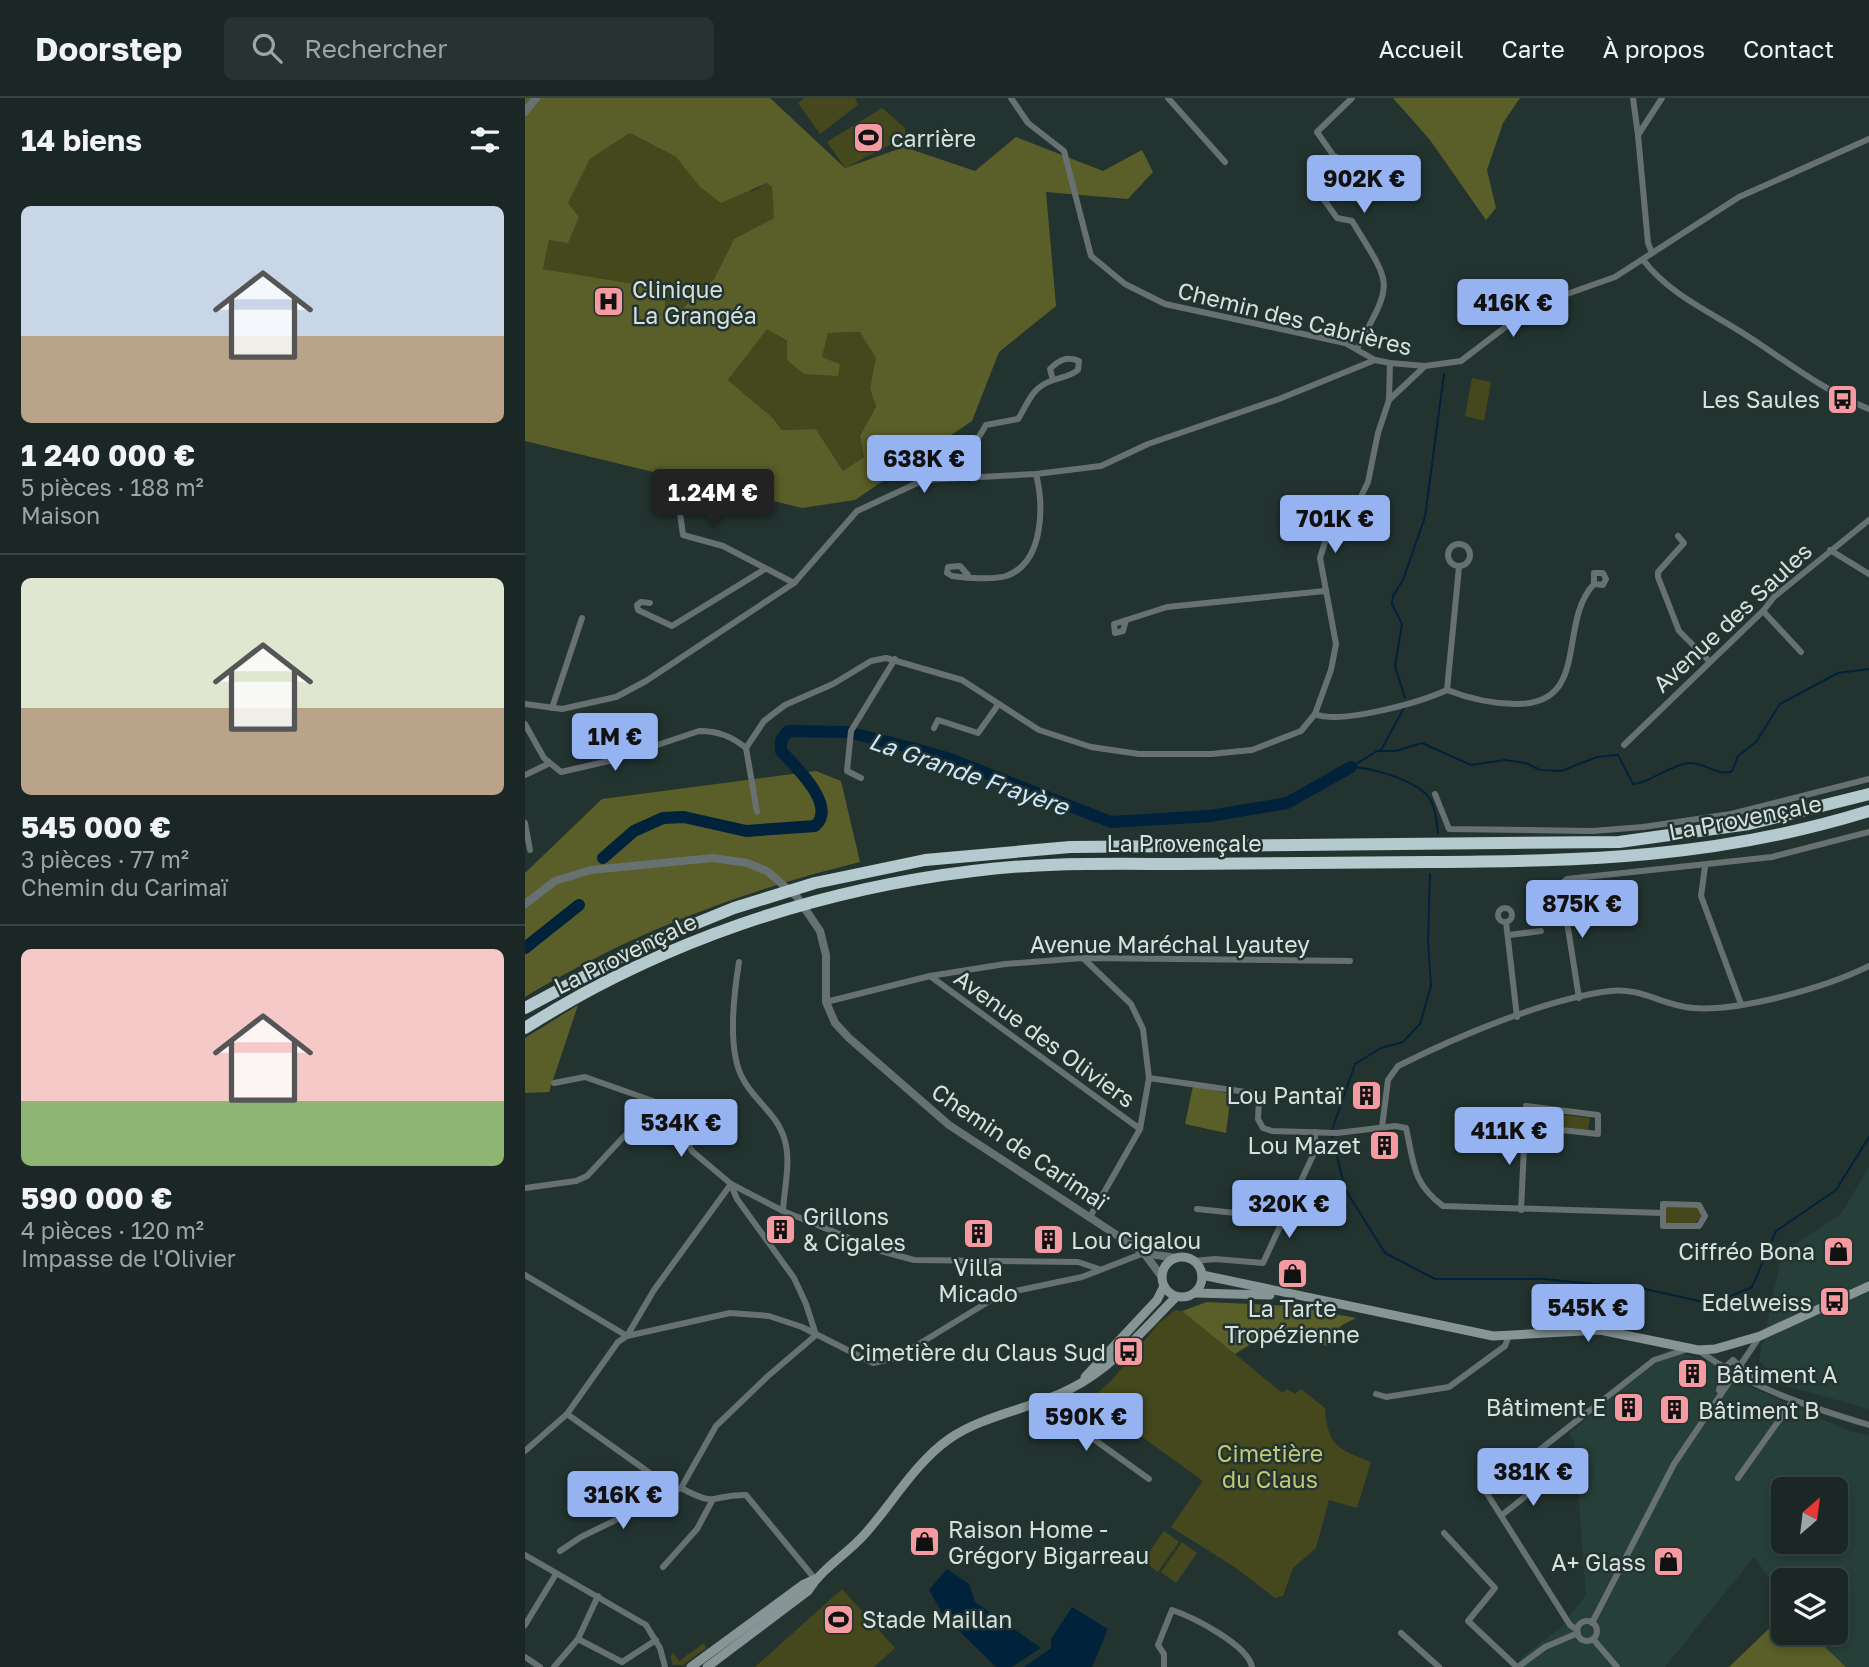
<!DOCTYPE html>
<html lang="fr">
<meta charset="utf-8">
<style>
body{margin:0;font-family:"Golos Text",sans-serif;background:#273331;color:#f1f3f6;height:100vh;display:flex;flex-direction:column;font-size:26px;white-space:nowrap}
*{box-sizing:border-box;margin:0}
p{font-size:23px;color:#9fa5a6}
.icon{flex:none;width:38px;height:38px;fill:none;stroke:currentColor;stroke-width:2;stroke-linecap:round;stroke-linejoin:round}
.map{position:relative;flex:1;overflow:hidden}
.drawer{display:flex;flex-direction:column;background:#1a2724;width:525px}
.drawer>*{flex:none}
.needle{width:46px;rotate:28deg}
.tools{position:absolute;left:1246px;top:1379px;display:grid;gap:14px}
.tools a{display:grid;place-items:center;width:77px;height:77px;border-radius:10px;background:#1a2724;box-shadow:0 4px 10px #0003,0 0 0 2px #384441;font-size:35px}
.price{position:absolute;translate:-50% -60px;padding:0 16px;border-radius:7px;background:#95b2f1;color:#111;font-size:23px;line-height:46px;filter:drop-shadow(0 2px 4px #0008)}
.price::after{content:'';position:absolute;left:50%;top:42px;width:21px;height:16px;margin-left:-10px;background:inherit;clip-path:polygon(0 0,100% 0,50% 100%)}
.price.on{background:#222;color:#fff}
ul{padding:0;list-style:none}
li{display:grid;align-content:center;gap:14px;height:371px;padding:0 21px}
li+li{border-top:2px solid #384441}
li span{display:grid;place-items:center;height:217px;border-radius:10px;color:#555}
li>.icon{margin-inline-start:auto}
span .icon{width:126px;height:126px;fill:#fffc;stroke-width:1}
li b{font-size:30px}
h2{display:flex;justify-content:space-between;align-items:center;height:84px;padding:0 21px;font-size:30px}
header{display:flex;align-items:center;gap:42px;box-sizing:border-box;height:98px;padding:0 35px;background:#1a2724;border-bottom:2px solid #384441}
header strong{font-size:33px}
nav{display:flex;gap:38px;margin-inline-start:auto;font-size:24px}
.search{width:490px;height:63px;background:#273331;display:flex;align-items:center;gap:18px;box-sizing:border-box;padding:0 24px;border-radius:10px;color:#9fa5a6;font-size:26px}
main{display:flex;flex:1;min-height:0}
.map>svg:first-child{display:block}
.built{fill:#263f39;fill-rule:evenodd}
.green{fill:#45481c}
.forest{fill:#5a5e28;fill-rule:evenodd}
.water{fill:#00223a}
.lines{fill:none;stroke-linecap:round;stroke-linejoin:round}
.stream{stroke:#00223a;stroke-width:2}
.river{stroke:#00223a;stroke-width:12}
.minor{stroke:#687172;stroke-width:6}
.tertiary{stroke:#687172;stroke-width:8}
.secondary{stroke:#879597;stroke-width:9}
.motorway{stroke:#b5cace;stroke-width:12}
.labels{text-anchor:middle;dominant-baseline:central;stroke-width:5;stroke-linejoin:round;paint-order:stroke}
.poi-label{font-size:23px;fill:#d7e1de;stroke:#233430;text-anchor:start}
.street-label{font-size:23px;fill:#d7e1de;stroke:#233430}
.park-label{font-size:23px;fill:#c1c875;stroke:#233430}
.water-label{font-size:24px;font-style:italic;fill:#cce8fe;stroke:#233430}
</style>
<header>
<strong>Doorstep</strong>
<div class="search"><svg class="icon" aria-label="search" viewBox="0 0 24 24"><circle cx="10" cy="10" r="6"/><path d="M15 15l6 6"/></svg>Rechercher</div>
<nav><a>Accueil</a><a>Carte</a><a>À propos</a><a>Contact</a></nav>
</header>
<main>
<section class="drawer">
<h2>14 biens<svg class="icon" aria-label="filters" viewBox="0 0 24 24"><path d="M4 7h16M4 17h16"/><circle cx="9" cy="7" r="2"/><circle cx="15" cy="17" r="2"/></svg></h2>
<ul>
<li><span style="background:linear-gradient(#c9d6e8 60%,#b9a48a 0)"><svg class="icon" aria-label="home" viewBox="0 0 24 24"><path d="M3 11l9-7 9 7M6 9v11h12V9"/></svg></span><div><b>1 240 000 €</b><p>5 pièces · 188 m²</p><p>Maison</p></div></li>
<li><span style="background:linear-gradient(#dfe7d0 60%,#b9a48a 0)"><svg class="icon" aria-label="home" viewBox="0 0 24 24"><path d="M3 11l9-7 9 7M6 9v11h12V9"/></svg></span><div><b>545 000 €</b><p>3 pièces · 77 m²</p><p>Chemin du Carimaï</p></div></li>
<li><span style="background:linear-gradient(#f6c9c9 70%,#8fb573 0)"><svg class="icon" aria-label="home" viewBox="0 0 24 24"><path d="M3 11l9-7 9 7M6 9v11h12V9"/></svg></span><div><b>590 000 €</b><p>4 pièces · 120 m²</p><p>Impasse de l'Olivier</p></div></li>
</ul>
</section>
<div class="map">
<svg width="1344" height="1569" viewBox="0 0 1344 1569">
<rect width="100%" height="100%" fill="#233430"/>
<g class="built">
<polygon points="1344,1069 1344,1311 1258,1287 1234,1263 1257,1155 1316,1116"/>
<path d="M 1144,1251 L 1190,1266 L 1219,1286 L 1324,1333 L 1344,1337 L 1344,1569 L 1318,1569 L 1287,1535 L 1311,1535 L 1311,1482 L 1258,1482 L 1258,1500 L 1229,1459 L 1140,1569 L 994,1569 L 997,1559 L 1036,1529 L 1061,1497 L 1049,1342 L 1046,1340 L 1046,1334 ZM 1258,1391 L 1311,1391 L 1311,1444 L 1258,1444 Z"/>
</g>
<g class="green">
<polygon points="279,0 330,0 333,7 295,36 273,5"/>
<polygon points="357,10 380,30 380,39 320,70 302,44"/>
<polygon points="105,35 151,59 174,88 228,93 242,85 247,89 250,120 209,141 189,181 158,210 139,212 140,191 18,171 24,142 65,61"/>
<polygon points="242,230 312,278 314,266 297,259 303,235 336,234 352,260 345,291 351,307 335,338 339,359 318,373 291,331 257,332 248,320 203,282"/>
<polygon points="947,280 966,284 959,323 940,318"/>
<polygon points="1004,1013 1065,1020 1063,1032 1003,1025"/>
<polygon points="1141,1109 1173,1110 1177,1119 1169,1126 1141,1125"/>
<path d="M 650,1212 L 657,1213 L 674,1226 L 757,1295 L 762,1291 L 770,1296 L 776,1291 L 800,1310 C 803,1349 812,1350 846,1364 L 832,1410 L 804,1402 L 791,1450 L 768,1470 L 758,1498 L 750,1500 L 711,1470 L 646,1429 L 678,1383 L 565,1301 L 587,1282 L 633,1226 Z"/>
<polygon points="639,1433 654,1444 633,1474 618,1463"/>
<polygon points="657,1444 672,1455 651,1485 636,1474"/>
<polygon points="317,1491 370,1550 349,1569 230,1569"/>
<polygon points="179,1545 181,1550 158,1567 148,1567 145,1558 149,1555 154,1563"/>
</g>
<g class="forest">
<path d="M 0,0 L 245,0 L 320,70 L 379,49 L 450,73 L 491,39 L 578,73 L 617,52 L 628,74 L 603,101 L 521,94 L 531,208 L 474,254 L 447,323 L 330,402 L 277,410 L 0,343 ZM 105,35 L 151,59 L 174,88 L 196,105 L 242,85 L 247,89 L 249,120 L 209,141 L 189,181 L 158,210 L 140,212 L 140,191 L 18,171 L 24,142 L 43,145 L 54,119 L 43,105 L 65,61 ZM 242,231 L 262,243 L 262,262 L 279,276 L 313,278 L 315,266 L 297,259 L 303,235 L 335,234 L 351,260 L 345,291 L 351,308 L 335,338 L 339,359 L 318,373 L 291,331 L 257,332 L 248,320 L 203,282 Z"/>
<polygon points="868,0 995,0 978,25 962,72 971,110 961,122 905,42"/>
<path d="M 291,673 L 316,683 L 335,764 C 213,794 107,835 0,899 L 0,775 L 77,701 Z"/>
<polygon points="53,907 24,994 0,995 0,940"/>
<polygon points="668,988 706,996 701,1035 660,1026"/>
<path d="M 682,1204 L 769,1208 L 831,1220 L 817,1227 L 801,1248 C 761,1222 748,1232 710,1256 L 657,1213 Z"/>
<polygon points="1258,1517 1258,1535 1285,1535 1321,1569 1204,1569"/>
</g>
<g class="water">
<polygon points="422,1471 444,1486 450,1504 516,1550 487,1569 471,1569 419,1518 404,1492"/>
<polygon points="547,1509 583,1531 567,1569 499,1569 526,1550 526,1541"/>
</g>
<g class="lines">
<g class="stream">
<polyline points="880,600 870,568 877,526 867,506 868,498 878,482 900,419 919,276"/>
<polyline points="856,652 879,610"/>
<path d="M 826,669 L 852,653 L 870,653 L 897,645 L 946,667 L 980,662 L 1001,665 L 1015,672 L 1036,673 L 1072,659 L 1093,657 L 1108,686 C 1123,686 1144,667 1164,665 C 1179,664 1194,679 1207,673 L 1213,658 L 1231,644 L 1255,606 L 1313,575 L 1344,571"/>
<path d="M 827,669 C 848,670 896,683 906,703 C 911,712 912,725 913,735"/>
<polyline points="807,1032 830,966 856,950 878,944 895,926 906,888 903,843 905,776"/>
<polyline points="807,1038 820,1091 860,1155 910,1181 1019,1181 1120,1191 1188,1206 1227,1189 1251,1133 1311,1092 1344,1039"/>
</g>
<g class="river">
<path d="M 78,760 L 109,733 L 138,720 L 159,719 L 221,733 L 290,728 C 313,708 270,668 256,653 L 256,642 L 263,633 L 322,634 L 387,650 L 425,661 L 586,724 L 685,718 L 762,705 L 826,669"/>
<polyline points="0,850 54,807"/>
</g>
<g class="minor">
<polyline points="486,0 503,25 539,53 566,158 600,186 640,206 820,245 850,262 865,265 900,268 936,263 1008,208 1090,179 1214,99 1344,41"/>
<polyline points="643,0 700,64"/>
<path d="M 827,0 L 792,34 L 808,57 L 821,65 L 820,69 L 790,89 L 812,120 L 827,123 C 869,191 868,182 832,251"/>
<polyline points="1108,0 1113,37"/>
<polyline points="1127,155 1123,145 1113,37 1137,0"/>
<path d="M 1119,163 C 1146,198 1188,215 1224,239 C 1264,265 1299,293 1344,311"/>
<polyline points="864,302 900,268"/>
<path d="M 429,380 L 461,327 L 493,321 C 503,306 506,290 526,283 C 536,279 544,279 553,272 L 554,263 C 541,258 534,262 525,271 L 528,282"/>
<polyline points="136,408 155,415 158,437 198,448 269,485"/>
<polyline points="1153,438 1159,445 1133,474 1133,479 1154,533 1184,563"/>
<circle cx="934" cy="457" r="11"/>
<polyline points="1305,452 1344,476"/>
<path d="M 443,477 L 435,468 L 423,469 L 422,475 L 427,478 C 440,480 469,482 481,478 C 519,465 519,408 511,376"/>
<polyline points="125,505 116,504 112,507 113,512 147,528 240,471"/>
<polyline points="1238,513 1276,554"/>
<polyline points="601,522 598,533 590,535 589,526 642,509 800,493"/>
<polyline points="922,592 934,469"/>
<polyline points="0,606 37,611 91,599 121,583 269,485 332,413 399,382 511,376 576,368 623,346 754,301 850,262"/>
<polyline points="27,610 57,520"/>
<path d="M 790,616 C 816,627 896,604 922,592 C 945,601 967,606 992,606 C 1066,606 1032,525 1069,486 L 1078,487 L 1081,481 L 1078,475 L 1069,475 L 1069,486"/>
<path d="M 0,626 L 19,660 L 36,674 L 88,662 L 174,633 C 193,633 206,638 221,650"/>
<polyline points="409,630 413,622 453,635 473,607"/>
<polyline points="1099,647 1238,513 1249,499 1344,422"/>
<polyline points="221,650 239,623 260,607 308,586 346,563 361,560 437,582 514,632 566,649 614,656 686,656 727,652 776,633 790,616 806,572 811,546 795,460 801,441 833,405 843,384 853,335 864,302 865,265"/>
<polyline points="221,650 232,714"/>
<polyline points="0,677 23,666"/>
<polyline points="336,680 322,673 326,633 370,561"/>
<polyline points="910,696 924,731 1068,733 1118,729 1206,716 1344,681"/>
<polyline points="0,725 5,752"/>
<polyline points="1180,769 1176,798 1216,906"/>
<circle cx="980" cy="817" r="7"/>
<polyline points="981,824 992,919"/>
<polyline points="984,837 1016,833"/>
<polyline points="558,860 606,906 618,931 624,980 615,1031 565,1119"/>
<path d="M 214,864 C 209,895 202,953 218,981 C 230,1004 253,1016 260,1043 C 266,1064 259,1092 258,1113"/>
<polyline points="405,878 615,1031"/>
<polyline points="1054,900 1036,786 1042,781 1247,759 1344,734"/>
<polyline points="301,904 405,878 480,866 558,860 825,863"/>
<path d="M 624,980 L 728,995 L 734,1001 L 733,1021 L 738,1030 L 747,1033 L 812,1035 L 870,1028 L 881,1030 C 889,1065 887,1085 918,1108 L 1138,1115"/>
<polyline points="29,985 60,979 128,1003 150,1022 167,1053 206,1086 258,1113 356,1153 389,1162 553,1164 574,1171"/>
<path d="M 857,1029 L 863,982 L 873,968 C 931,939 1020,901 1085,893 C 1116,889 1139,908 1168,910 C 1214,914 1303,889 1344,868"/>
<polyline points="0,1090 51,1083 62,1078 105,1032 135,1008"/>
<polygon points="1138,1106 1174,1107 1180,1118 1174,1128 1138,1128"/>
<polyline points="672,1111 758,1120"/>
<polyline points="996,1112 1001,1008 1073,1017 1073,1036 1000,1028"/>
<polyline points="669,1163 690,1161 738,1165 790,1053 790,1034"/>
<polyline points="0,1177 102,1238 129,1192 206,1086"/>
<path d="M 1174,1253 C 1226,1290 1284,1309 1344,1327"/>
<polyline points="1194,1292 1200,1269 1208,1262 1236,1287"/>
<polyline points="851,1296 861,1299 924,1289 980,1248 984,1237"/>
<polyline points="517,1304 624,1381"/>
<path d="M 42,1316 L 150,1393 L 156,1390 C 195,1411 185,1396 221,1397 L 290,1481"/>
<polyline points="0,1353 42,1316 93,1244 102,1238 205,1215 244,1218 277,1229 348,1265 371,1260 476,1196 557,1179 619,1155"/>
<polyline points="1213,1380 1267,1304"/>
<polyline points="156,1390 191,1328 243,1278 291,1237 281,1206 269,1180 212,1101 206,1087"/>
<polyline points="977,1417 1021,1382"/>
<polyline points="919,1435 970,1490 943,1523 992,1569"/>
<polyline points="35,1453 56,1439 150,1393"/>
<polyline points="0,1457 121,1527 135,1550 140,1569"/>
<polyline points="138,1469 172,1431 187,1403"/>
<circle cx="1062" cy="1533" r="10"/>
<polyline points="1067,1525 1149,1366 1235,1238"/>
<polyline points="0,1527 31,1476"/>
<polyline points="1052,1532 1045,1527 961,1394 1129,1262 1163,1251"/>
<polyline points="876,1535 914,1569"/>
<polyline points="53,1541 97,1564 131,1542"/>
<polyline points="1068,1541 1092,1569"/>
<polyline points="0,1559 15,1569"/>
<polyline points="29,1569 53,1541 73,1498"/>
<path d="M 639,1569 L 639,1556 L 633,1547 L 647,1512 C 668,1519 723,1547 727,1569"/>
<polyline points="993,1569 1020,1549 1053,1535"/>
</g>
<g class="tertiary">
<polyline points="0,14 11,0"/>
<polyline points="0,806 30,783 66,772 188,760 222,765 242,773 272,799 295,833 301,857 301,904 310,925 324,940 424,1027 619,1155 637,1179"/>
<polyline points="619,1155 651,1160"/>
</g>
<g class="secondary">
<circle cx="657" cy="1179" r="20"/>
<polyline points="677,1177 968,1238 1075,1232 1173,1252 1190,1251 1235,1238 1344,1188"/>
<polyline points="670,1195 745,1197"/>
<polyline points="560,1279 632,1202 639,1188"/>
<polyline points="166,1569 279,1486 290,1481"/>
<path d="M 182,1569 L 283,1493 C 297,1470 321,1457 339,1437 C 367,1406 390,1365 424,1341 C 458,1317 510,1310 547,1290 C 588,1269 619,1231 651,1199"/>
</g>
<g class="motorway">
<polyline points="0,910 118,847 209,810 290,785 400,762 545,749 1094,744 1224,726 1344,696"/>
<path d="M 0,930 C 135,844 290,792 448,773 C 517,764 587,766 656,766 C 739,765 822,765 905,764 C 1062,763 1192,760 1344,713"/>
</g>
</g>
<defs>
<symbol id="stadium-square" viewBox="-11 -11 22 22"><rect x="-9" y="-9" width="18" height="18" rx="4" fill="#f49aa0" stroke="#233430"/><path d="M0-5a6.5 5 0 1 0 0 10a6.5 5 0 1 0 0-10ZM-3.5-1.8h7v3.6h-7Z" fill="#111"/></symbol>
<symbol id="hospital-square" viewBox="-11 -11 22 22"><rect x="-9" y="-9" width="18" height="18" rx="4" fill="#f49aa0" stroke="#233430"/><path d="M-5-5h3v3.5h4V-5h3V5h-3V1.5h-4V5h-3Z" fill="#111"/></symbol>
<symbol id="bus-square" viewBox="-11 -11 22 22"><rect x="-9" y="-9" width="18" height="18" rx="4" fill="#f49aa0" stroke="#233430"/><path d="M-5-6H5V4H4V6H2V4H-2V6H-4V4H-5ZM-3.5-4V0h7V-4ZM-3.5 1.2v1.5H-2V1.2ZM2 1.2v1.5H3.5V1.2Z" fill="#111"/></symbol>
<symbol id="building-square" viewBox="-11 -11 22 22"><rect x="-9" y="-9" width="18" height="18" rx="4" fill="#f49aa0" stroke="#233430"/><path d="M-4-6H4V6H1V3H-1V6H-4ZM-2.5-4.3h1.7v1.8h-1.7ZM.8-4.3h1.7v1.8H.8ZM-2.5-1h1.7V.8h-1.7ZM.8-1h1.7V.8H.8Z" fill="#111"/></symbol>
<symbol id="shop-square" viewBox="-11 -11 22 22"><rect x="-9" y="-9" width="18" height="18" rx="4" fill="#f49aa0" stroke="#233430"/><path d="M-5-2.5h2.3a2.7 3.5 0 0 1 5.4 0H5L5.5 6h-11ZM-1.5-2.5h3a1.5 2.3 0 0 0-3 0Z" fill="#111"/></symbol>
</defs>
<g fill-rule="evenodd">
<use href="#stadium-square" x="326" y="22" width="35" height="35"/>
<use href="#hospital-square" x="66" y="186" width="35" height="35"/>
<use href="#bus-square" x="1300" y="284" width="35" height="35"/>
<use href="#building-square" x="824" y="980" width="35" height="35"/>
<use href="#building-square" x="842" y="1030" width="35" height="35"/>
<use href="#building-square" x="238" y="1114" width="35" height="35"/>
<use href="#building-square" x="436" y="1118" width="35" height="35"/>
<use href="#building-square" x="506" y="1124" width="35" height="35"/>
<use href="#shop-square" x="1296" y="1136" width="35" height="35"/>
<use href="#shop-square" x="750" y="1158" width="35" height="35"/>
<use href="#bus-square" x="1292" y="1186" width="35" height="35"/>
<use href="#bus-square" x="586" y="1236" width="35" height="35"/>
<use href="#building-square" x="1150" y="1258" width="35" height="35"/>
<use href="#building-square" x="1086" y="1292" width="35" height="35"/>
<use href="#building-square" x="1132" y="1294" width="35" height="35"/>
<use href="#shop-square" x="382" y="1426" width="35" height="35"/>
<use href="#shop-square" x="1126" y="1446" width="35" height="35"/>
<use href="#stadium-square" x="296" y="1504" width="35" height="35"/>
</g>
<g class="labels">
<g class="poi-label">
<text x="366" y="40">carrière</text>
<text x="107" y="191">Clinique<tspan x="107" dy="26">La Grangéa</tspan></text>
<text x="1295" y="301" text-anchor="end">Les Saules</text>
<text x="818" y="997" text-anchor="end">Lou Pantaï</text>
<text x="836" y="1047" text-anchor="end">Lou Mazet</text>
<text x="278" y="1118">Grillons<tspan x="278" dy="26">&amp; Cigales</tspan></text>
<text x="546" y="1142">Lou Cigalou</text>
<text x="1290" y="1153" text-anchor="end">Ciffréo Bona</text>
<text x="453" y="1169" text-anchor="middle">Villa<tspan x="453" dy="26">Micado</tspan></text>
<text x="1287" y="1204" text-anchor="end">Edelweiss</text>
<text x="767" y="1210" text-anchor="middle">La Tarte<tspan x="767" dy="26">Tropézienne</tspan></text>
<text x="581" y="1254" text-anchor="end">Cimetière du Claus Sud</text>
<text x="1191" y="1276">Bâtiment A</text>
<text x="1081" y="1309" text-anchor="end">Bâtiment E</text>
<text x="1173" y="1312">Bâtiment B</text>
<text x="423" y="1431">Raison Home -<tspan x="423" dy="26">Grégory Bigarreau</tspan></text>
<text x="1121" y="1464" text-anchor="end">A+ Glass</text>
<text x="337" y="1521">Stade Maillan</text>
</g>
<g class="street-label">
<text transform="translate(770 220) rotate(14)">Chemin des Cabrières</text>
<text transform="translate(1207 519) rotate(-43)">Avenue des Saules</text>
<text transform="translate(1220 719) rotate(-11)">La Provençale</text>
<text x="659" y="745">La Provençale</text>
<text x="645" y="846">Avenue Maréchal Lyautey</text>
<text transform="translate(100 855) rotate(-26)">La Provençale</text>
<text transform="translate(520 940) rotate(36)">Avenue des Oliviers</text>
<text transform="translate(495 1048) rotate(34)">Chemin de Carimaï</text>
</g>
<g class="park-label">
<text x="745" y="1355">Cimetière<tspan x="745" dy="26">du Claus</tspan></text>
</g>
<g class="water-label">
<text transform="translate(444 675) rotate(19)">La Grande Frayère</text>
</g>
</g>
</svg>
<div class="tools">
<a><svg class="needle" viewBox="-14 -14 28 28"><path d="M0-13l5 13h-10z" fill="#e53935"/><path d="M0 13l5-13h-10z" fill="#9fa5a6"/></svg></a>
<a><svg class="icon" aria-label="layers" viewBox="0 0 24 24"><path d="M12 4l9 5-9 5-9-5zM3 14l9 5 9-5"/></svg></a>
</div>
<b class="price" style="left:839px;top:117px">902K €</b>
<b class="price" style="left:988px;top:241px">416K €</b>
<b class="price" style="left:399px;top:397px">638K €</b>
<b class="price on" style="left:188px;top:431px">1.24M €</b>
<b class="price" style="left:810px;top:457px">701K €</b>
<b class="price" style="left:90px;top:675px">1M €</b>
<b class="price" style="left:1057px;top:842px">875K €</b>
<b class="price" style="left:156px;top:1061px">534K €</b>
<b class="price" style="left:984px;top:1069px">411K €</b>
<b class="price" style="left:764px;top:1142px">320K €</b>
<b class="price" style="left:1063px;top:1246px">545K €</b>
<b class="price" style="left:561px;top:1355px">590K €</b>
<b class="price" style="left:1008px;top:1410px">381K €</b>
<b class="price" style="left:98px;top:1433px">316K €</b>
</div>
</main>
